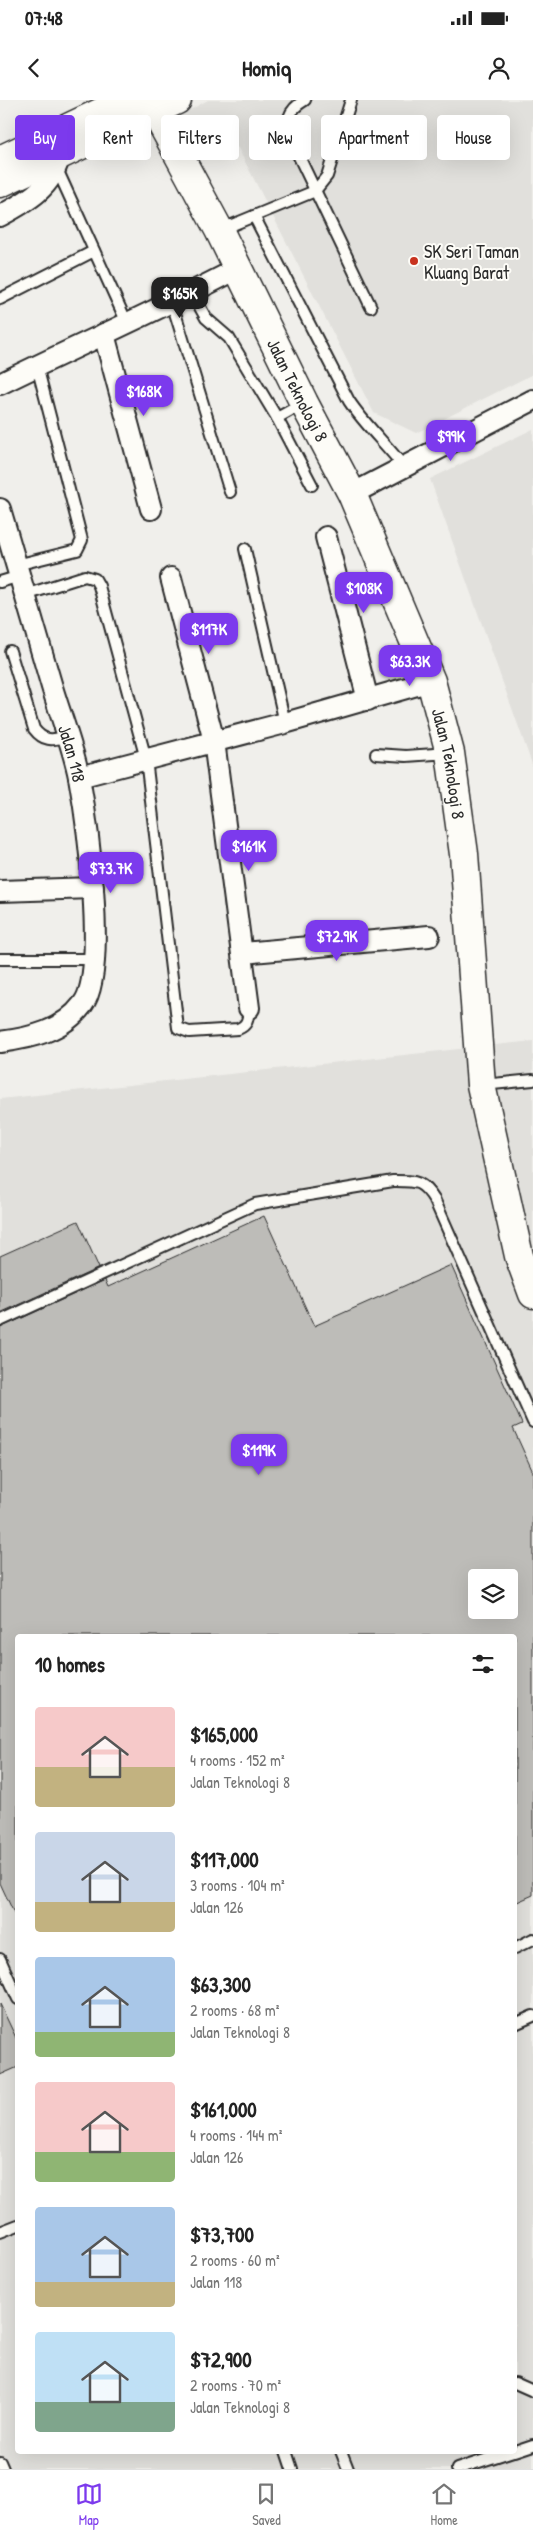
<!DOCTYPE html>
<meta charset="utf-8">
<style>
body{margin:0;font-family:"Patrick Hand",sans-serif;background:#f6f6f6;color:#222;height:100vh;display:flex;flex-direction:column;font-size:19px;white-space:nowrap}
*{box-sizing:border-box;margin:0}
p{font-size:16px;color:#767676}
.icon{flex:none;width:28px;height:28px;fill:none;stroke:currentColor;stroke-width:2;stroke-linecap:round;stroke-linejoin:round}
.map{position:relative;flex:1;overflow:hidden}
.details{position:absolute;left:15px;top:1534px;width:502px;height:820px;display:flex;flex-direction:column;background:#fff;border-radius:5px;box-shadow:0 5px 20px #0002}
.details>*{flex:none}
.top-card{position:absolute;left:15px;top:15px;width:504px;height:45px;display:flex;gap:10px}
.tools{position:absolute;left:468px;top:1469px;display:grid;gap:10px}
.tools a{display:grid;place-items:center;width:50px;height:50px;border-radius:5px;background:#fff;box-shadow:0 5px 20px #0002;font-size:25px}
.price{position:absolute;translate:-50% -42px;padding:0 11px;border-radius:10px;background:#7c3aed;color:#fff;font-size:16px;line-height:32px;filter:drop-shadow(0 1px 2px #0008)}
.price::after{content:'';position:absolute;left:50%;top:30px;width:15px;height:11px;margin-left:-8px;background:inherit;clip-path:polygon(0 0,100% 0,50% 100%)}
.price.on{background:#222;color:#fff}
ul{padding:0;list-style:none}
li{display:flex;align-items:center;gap:15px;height:125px;padding:0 20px}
li span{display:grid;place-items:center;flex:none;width:140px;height:100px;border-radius:5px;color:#555}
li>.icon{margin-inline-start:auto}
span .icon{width:60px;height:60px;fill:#fffc;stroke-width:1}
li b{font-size:21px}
h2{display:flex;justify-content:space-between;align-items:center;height:60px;padding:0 20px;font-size:21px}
.tag{padding:0 18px;border-radius:5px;background:#fff;box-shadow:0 5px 20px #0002;font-size:18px;line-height:45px}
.tag.on{background:#7c3aed;color:#fff}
.status{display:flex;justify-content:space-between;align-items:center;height:35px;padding:0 25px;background:#fff;direction:ltr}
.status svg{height:14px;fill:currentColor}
header{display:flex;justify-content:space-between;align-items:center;height:65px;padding:0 20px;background:#fff;font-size:22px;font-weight:700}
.tabs{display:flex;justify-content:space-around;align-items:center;height:70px;border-top:1px solid #e0e0e0;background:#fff;font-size:14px;color:#767676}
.tabs a{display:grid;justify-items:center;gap:2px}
.tabs .on{color:#7c3aed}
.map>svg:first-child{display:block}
.built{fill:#e1e0dc}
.building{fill:#bdbcb8;stroke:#2b2b2b;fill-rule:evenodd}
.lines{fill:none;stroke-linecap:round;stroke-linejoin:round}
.lane-casing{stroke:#2b2b2b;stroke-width:14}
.street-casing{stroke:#2b2b2b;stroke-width:24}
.secondary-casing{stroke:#2b2b2b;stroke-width:31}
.lane{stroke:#fdfcf7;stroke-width:10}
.street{stroke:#fdfcf7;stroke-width:20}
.secondary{stroke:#fdfcf7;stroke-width:28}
.poi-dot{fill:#c8321e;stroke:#fdfcf7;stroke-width:2}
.labels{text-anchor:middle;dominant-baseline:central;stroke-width:4;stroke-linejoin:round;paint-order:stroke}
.poi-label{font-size:18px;fill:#2b2b2b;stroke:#fdfcf7;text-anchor:start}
.street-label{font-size:18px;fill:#2b2b2b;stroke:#fdfcf7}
</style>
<div class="status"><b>07:48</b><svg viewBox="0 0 49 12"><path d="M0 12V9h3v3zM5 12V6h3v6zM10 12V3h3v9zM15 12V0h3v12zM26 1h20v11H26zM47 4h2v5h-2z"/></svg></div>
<header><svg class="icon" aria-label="back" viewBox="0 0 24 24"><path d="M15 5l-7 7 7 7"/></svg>Homiq<svg class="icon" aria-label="person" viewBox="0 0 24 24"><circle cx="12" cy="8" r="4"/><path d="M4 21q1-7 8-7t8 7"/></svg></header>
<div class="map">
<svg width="533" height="2369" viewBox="0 0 533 2369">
<rect width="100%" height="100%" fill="#f0efeb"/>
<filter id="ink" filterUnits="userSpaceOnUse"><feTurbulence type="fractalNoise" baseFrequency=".02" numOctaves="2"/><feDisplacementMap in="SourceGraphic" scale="10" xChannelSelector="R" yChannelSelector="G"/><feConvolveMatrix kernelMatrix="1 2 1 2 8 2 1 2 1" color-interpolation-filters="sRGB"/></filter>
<g filter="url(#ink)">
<g class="built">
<polygon points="208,0 533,0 533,274 416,333 374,313 238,48 179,16"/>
<polygon points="533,329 533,667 430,379"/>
<polygon points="533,941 533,1372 522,1349 395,1407 264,1116 0,1236 0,999"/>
<polygon points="0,1783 18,1822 18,2351 515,2351 515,1803 533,1795 533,2369 0,2369"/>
</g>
<g class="building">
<path d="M 264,1116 L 314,1226 L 451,1165 L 522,1324 L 513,1328 L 533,1372 L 533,1795 L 515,1803 L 515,1536 L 18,1536 L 18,1822 L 0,1783 L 0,1228 L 105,1180 L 108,1187 ZM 476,1478 L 509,1478 L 509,1510 L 476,1510 Z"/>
<polygon points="78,1121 99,1168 0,1213 0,1156"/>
<polygon points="0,1904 18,1942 18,1967 0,1975"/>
</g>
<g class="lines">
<defs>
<g id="lane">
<path d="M 305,0 C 288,10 285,21 291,40 L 371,207"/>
<polyline points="57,69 127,223"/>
<path d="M 254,116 L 349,301 C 365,325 386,344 404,367"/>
<polyline points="220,130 315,91 327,76 351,0"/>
<polyline points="192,193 206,218 229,238 277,318 312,385"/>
<polyline points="0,199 94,151"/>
<polyline points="172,203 230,392"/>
<polyline points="277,318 302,304"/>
<polyline points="245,449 285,623"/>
<polyline points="16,465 77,450 82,440 37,266"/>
<polyline points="0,482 20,476"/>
<path d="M 25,495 L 85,476 L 95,479 L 99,486 L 146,659 L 178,928 L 189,932 L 238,929 C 248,925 248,919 249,908"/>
<path d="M 10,551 L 34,629 C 44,642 52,640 67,637"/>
<polyline points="376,654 406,656 449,653"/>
<polyline points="0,859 95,859"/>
<polyline points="482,985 533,980"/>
<path d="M 0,1221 L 255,1104 L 393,1081 C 416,1081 422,1080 435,1101 L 533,1322"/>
<polyline points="515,1848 533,1839"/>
<polyline points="0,1859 18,1899"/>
<polyline points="515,1924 533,1916"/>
<polyline points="0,2132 18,2125"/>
<polyline points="515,2283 533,2291"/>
<polyline points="286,2351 292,2369"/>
<polyline points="341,2351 348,2369"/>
<polyline points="515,2351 533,2345"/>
<polyline points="0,2362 3,2369"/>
<polyline points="457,2369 513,2351"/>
</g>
<g id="street">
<path d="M 0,116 C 28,101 52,88 60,55"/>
<polyline points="104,234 151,409"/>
<path d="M 0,284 C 79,245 159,210 237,169"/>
<polyline points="352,394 533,300"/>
<path id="s1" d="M 0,409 C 17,469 35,528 52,587 C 61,617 73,647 79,677 C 87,720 108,872 83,904 C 63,931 31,938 0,942"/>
<polyline points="326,437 368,600"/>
<polyline points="171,478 214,641 249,908"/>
<polyline points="79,677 285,623 431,581"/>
<polyline points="0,791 93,788"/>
<polyline points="243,853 429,836"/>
</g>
<g id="secondary">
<path id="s2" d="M 149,0 L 219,130 L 304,303 L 352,394 L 431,581 L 450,653 L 464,754 L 481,985 L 519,1156 L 533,1194"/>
<polyline points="0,60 127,0"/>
<polyline points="0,83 177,0"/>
</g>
</defs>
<use href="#lane" class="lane-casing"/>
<use href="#street" class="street-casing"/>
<use href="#secondary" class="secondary-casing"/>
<use href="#lane" class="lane"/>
<use href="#street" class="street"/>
<use href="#secondary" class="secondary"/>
</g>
</g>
<circle class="poi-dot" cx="414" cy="161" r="5"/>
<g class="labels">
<g class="poi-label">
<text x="424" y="151">SK Seri Taman<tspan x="424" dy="21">Kluang Barat</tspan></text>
</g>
<g class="street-label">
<text stroke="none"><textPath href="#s2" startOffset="326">Jalan Teknologi 8</textPath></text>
<text stroke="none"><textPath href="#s1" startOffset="255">Jalan 118</textPath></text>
<text stroke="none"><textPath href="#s2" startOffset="731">Jalan Teknologi 8</textPath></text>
</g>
</g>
</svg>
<div class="tools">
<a><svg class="icon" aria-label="layers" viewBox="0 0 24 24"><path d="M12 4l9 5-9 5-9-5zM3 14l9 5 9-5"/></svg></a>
</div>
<b class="price on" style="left:180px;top:219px">$165K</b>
<b class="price" style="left:144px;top:317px">$168K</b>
<b class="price" style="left:451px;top:362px">$99K</b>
<b class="price" style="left:364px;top:514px">$108K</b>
<b class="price" style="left:209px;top:555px">$117K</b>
<b class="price" style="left:410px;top:587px">$63.3K</b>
<b class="price" style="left:249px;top:772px">$161K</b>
<b class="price" style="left:111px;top:794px">$73.7K</b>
<b class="price" style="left:337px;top:862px">$72.9K</b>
<b class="price" style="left:259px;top:1376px">$119K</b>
<div class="top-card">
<a class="tag on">Buy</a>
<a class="tag">Rent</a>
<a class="tag">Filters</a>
<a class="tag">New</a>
<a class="tag">Apartment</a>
<a class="tag">House</a>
</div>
<section class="details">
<h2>10 homes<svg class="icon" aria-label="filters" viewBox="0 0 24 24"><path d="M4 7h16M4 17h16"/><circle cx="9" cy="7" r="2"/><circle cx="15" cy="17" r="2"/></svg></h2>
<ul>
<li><span style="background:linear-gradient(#f6c9c9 60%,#c2b280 0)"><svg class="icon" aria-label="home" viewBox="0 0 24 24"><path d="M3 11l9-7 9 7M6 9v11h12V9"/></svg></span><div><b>$165,000</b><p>4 rooms · 152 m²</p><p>Jalan Teknologi 8</p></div></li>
<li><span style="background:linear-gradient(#c9d6e8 70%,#c2b280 0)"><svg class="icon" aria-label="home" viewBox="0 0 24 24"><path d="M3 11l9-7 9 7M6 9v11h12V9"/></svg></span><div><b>$117,000</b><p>3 rooms · 104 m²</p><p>Jalan 126</p></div></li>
<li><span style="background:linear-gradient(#a9c7e8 75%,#8fb573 0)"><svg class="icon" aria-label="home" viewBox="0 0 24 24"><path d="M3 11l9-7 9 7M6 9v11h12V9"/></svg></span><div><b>$63,300</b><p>2 rooms · 68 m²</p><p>Jalan Teknologi 8</p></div></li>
<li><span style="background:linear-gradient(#f6c9c9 70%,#8fb573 0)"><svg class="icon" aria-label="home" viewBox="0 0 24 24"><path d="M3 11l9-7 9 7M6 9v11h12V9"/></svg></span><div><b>$161,000</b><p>4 rooms · 144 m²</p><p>Jalan 126</p></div></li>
<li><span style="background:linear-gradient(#a9c7e8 75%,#c2b280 0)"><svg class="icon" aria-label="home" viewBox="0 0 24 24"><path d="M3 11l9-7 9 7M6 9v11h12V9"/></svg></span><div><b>$73,700</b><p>2 rooms · 60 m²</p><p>Jalan 118</p></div></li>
<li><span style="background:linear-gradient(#bfe0f5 70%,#7fa58c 0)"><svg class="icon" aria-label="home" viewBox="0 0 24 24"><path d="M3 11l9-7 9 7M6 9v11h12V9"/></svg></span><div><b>$72,900</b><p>2 rooms · 70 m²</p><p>Jalan Teknologi 8</p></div></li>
</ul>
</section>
</div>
<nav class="tabs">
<a class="on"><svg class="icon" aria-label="map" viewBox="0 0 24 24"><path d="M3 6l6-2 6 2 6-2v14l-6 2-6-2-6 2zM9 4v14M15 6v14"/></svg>Map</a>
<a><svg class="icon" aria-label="saved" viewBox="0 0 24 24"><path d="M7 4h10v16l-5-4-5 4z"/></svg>Saved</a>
<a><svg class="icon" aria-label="home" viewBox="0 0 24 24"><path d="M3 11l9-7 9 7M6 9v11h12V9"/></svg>Home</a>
</nav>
